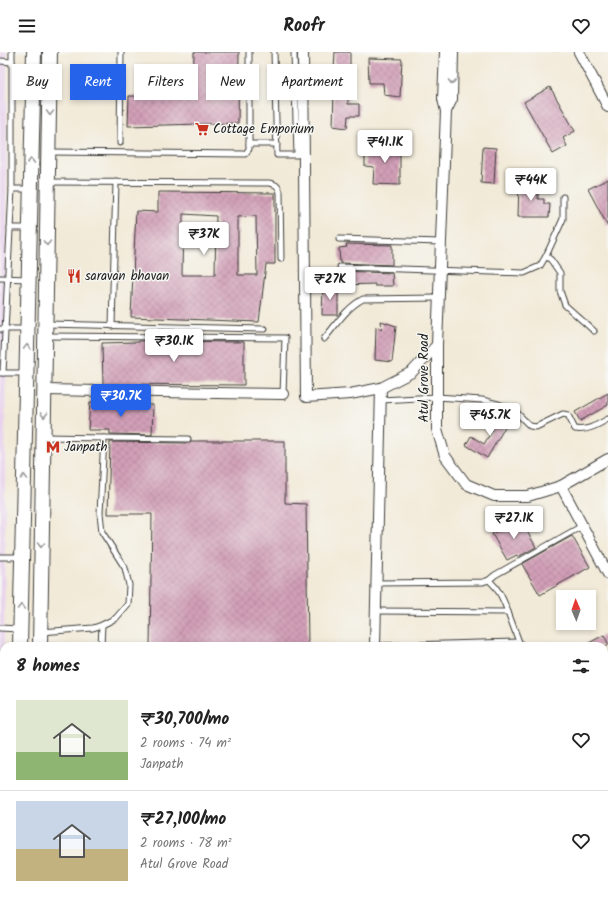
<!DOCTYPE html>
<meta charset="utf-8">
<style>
body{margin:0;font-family:Kalam,sans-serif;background:#f2f2f2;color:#222;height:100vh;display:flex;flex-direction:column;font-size:15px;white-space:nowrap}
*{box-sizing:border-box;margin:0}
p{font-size:13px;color:#767676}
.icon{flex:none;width:22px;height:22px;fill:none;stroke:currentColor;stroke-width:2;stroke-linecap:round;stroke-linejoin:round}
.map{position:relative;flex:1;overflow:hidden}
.panel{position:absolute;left:0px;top:590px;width:608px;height:256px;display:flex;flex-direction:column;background:#fff;border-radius:12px 12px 0 0;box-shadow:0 2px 6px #0003}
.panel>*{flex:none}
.top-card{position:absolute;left:12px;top:12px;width:400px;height:36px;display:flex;gap:8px}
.needle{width:26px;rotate:358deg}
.fabs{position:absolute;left:556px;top:538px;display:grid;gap:8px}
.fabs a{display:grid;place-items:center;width:40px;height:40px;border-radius:0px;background:#fff;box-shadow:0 2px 6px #0003;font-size:20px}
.price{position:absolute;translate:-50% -34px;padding:0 9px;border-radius:4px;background:#fff;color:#222;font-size:13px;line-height:26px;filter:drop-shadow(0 1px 2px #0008)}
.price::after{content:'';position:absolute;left:50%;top:24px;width:12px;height:9px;margin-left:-6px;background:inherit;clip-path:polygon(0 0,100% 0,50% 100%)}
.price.active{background:#2563eb;color:#fff}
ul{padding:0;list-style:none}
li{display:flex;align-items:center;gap:12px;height:100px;padding:0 16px}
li+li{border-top:1px solid #e0e0e0}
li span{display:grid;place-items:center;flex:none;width:112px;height:80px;border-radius:0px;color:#555}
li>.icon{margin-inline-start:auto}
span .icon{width:48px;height:48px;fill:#fffc;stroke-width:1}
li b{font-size:17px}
h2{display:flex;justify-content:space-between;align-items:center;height:48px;padding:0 16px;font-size:17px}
.chip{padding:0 14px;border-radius:0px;background:#fff;box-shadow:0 2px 6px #0003;font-size:14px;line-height:36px}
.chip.active{background:#2563eb;color:#fff}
header{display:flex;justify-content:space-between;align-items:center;height:52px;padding:0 16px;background:#fff;font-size:18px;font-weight:800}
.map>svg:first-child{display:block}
.built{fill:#e8d2ee}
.building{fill:url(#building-cross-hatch);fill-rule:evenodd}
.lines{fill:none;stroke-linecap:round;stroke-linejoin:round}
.service-casing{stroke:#3c3b38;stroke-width:7}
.minor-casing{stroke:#3c3b38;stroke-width:12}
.secondary-casing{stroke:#3c3b38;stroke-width:16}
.service{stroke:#fff;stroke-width:5}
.minor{stroke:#fff;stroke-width:10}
.secondary{stroke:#fff;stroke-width:14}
.oneway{stroke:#999}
.labels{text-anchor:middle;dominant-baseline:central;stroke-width:3;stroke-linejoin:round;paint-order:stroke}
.poi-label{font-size:13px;fill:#1c1c1c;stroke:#f6f6f2;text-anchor:start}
.street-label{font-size:13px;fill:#1c1c1c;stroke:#f6f6f2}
</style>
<header><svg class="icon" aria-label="menu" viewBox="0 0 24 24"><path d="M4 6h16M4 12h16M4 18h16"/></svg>Roofr<svg class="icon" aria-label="heart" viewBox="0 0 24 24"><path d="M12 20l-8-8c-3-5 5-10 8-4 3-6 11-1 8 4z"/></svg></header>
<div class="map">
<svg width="608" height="846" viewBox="0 0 608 846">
<defs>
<pattern id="building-cross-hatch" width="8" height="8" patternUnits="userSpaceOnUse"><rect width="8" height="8" fill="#d19fb7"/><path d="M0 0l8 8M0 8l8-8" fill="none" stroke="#b3889d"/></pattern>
</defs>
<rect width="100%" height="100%" fill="#f6f6f2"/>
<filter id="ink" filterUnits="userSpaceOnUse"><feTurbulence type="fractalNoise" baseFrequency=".025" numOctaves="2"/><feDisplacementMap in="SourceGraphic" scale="8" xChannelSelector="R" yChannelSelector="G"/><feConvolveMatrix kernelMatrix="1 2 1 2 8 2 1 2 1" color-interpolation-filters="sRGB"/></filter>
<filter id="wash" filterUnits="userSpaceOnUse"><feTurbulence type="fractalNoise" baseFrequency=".012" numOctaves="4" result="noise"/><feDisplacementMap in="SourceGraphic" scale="16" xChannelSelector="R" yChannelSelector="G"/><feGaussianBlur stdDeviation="0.9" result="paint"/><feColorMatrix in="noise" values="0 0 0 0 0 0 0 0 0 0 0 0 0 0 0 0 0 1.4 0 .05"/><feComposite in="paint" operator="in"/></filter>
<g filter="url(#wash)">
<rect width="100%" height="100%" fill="#f2ead8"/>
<polygon class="built" points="0,0 7,0 3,846 0,846"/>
<g id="blocks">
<g class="building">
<polygon points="194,0 239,0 238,71 128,74 129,44 193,45"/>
<polygon points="335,0 350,0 350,18 334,18"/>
<polygon points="368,6 402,7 400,45 384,43 383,31 369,31"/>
<polygon points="550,35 575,79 563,86 567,94 553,102 524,50"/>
<polygon points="334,39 348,40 348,52 359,52 359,64 348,64 347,76 333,74"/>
<polygon points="372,91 400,93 400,133 373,132 374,115 365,114 365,103 372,103"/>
<polygon points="483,95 496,96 494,132 481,131"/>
<polygon points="608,127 608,175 588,137"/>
<polygon points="519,131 538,131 538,147 544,147 544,152 550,152 549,165 518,165"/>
<path d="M 158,140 L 275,141 L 275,212 L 266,212 L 259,270 L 131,265 L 136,159 L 158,160 ZM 183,162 L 216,164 L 215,223 L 182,223 ZM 256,164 L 257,223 L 238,223 L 238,165 Z"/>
<polygon points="346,192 392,193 392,213 340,211 339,196 347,195"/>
<polygon points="339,219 392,221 393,234 375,234 375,232 340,233"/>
<polygon points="323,235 338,235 338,263 322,263"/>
<polygon points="381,269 396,274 392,310 375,308 376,275 382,277"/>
<polygon points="138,289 244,290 244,333 103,332 102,291 138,290"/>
<polygon points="608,341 608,353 580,369 575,360"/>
<polygon points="90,350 153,353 152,383 110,382 110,378 88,378"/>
<polygon points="504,359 512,363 487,406 466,393 471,384 484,392"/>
<polygon points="191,389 285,389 285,451 306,452 308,594 150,594 152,462 108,462 110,390 188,391"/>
<polygon points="520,467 536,495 518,505 517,503 507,508 492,482"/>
<polygon points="572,484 590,515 540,543 522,512"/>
<polygon points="604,583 608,591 608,594 583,594"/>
</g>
</g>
</g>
<g filter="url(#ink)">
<use href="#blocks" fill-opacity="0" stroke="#3c3b38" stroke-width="1"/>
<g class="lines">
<defs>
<g id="service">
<polyline points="274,0 277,103 297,103 294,0"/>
<polyline points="0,9 12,10"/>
<polyline points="120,91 121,0"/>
<polyline points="249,92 277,92"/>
<polyline points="50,100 245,102 249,97 249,0"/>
<path d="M 49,130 L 269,131 C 275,132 278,133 280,140 L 281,207"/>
<polyline points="12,137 29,137"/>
<polyline points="10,176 29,176"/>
<polyline points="339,187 441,190"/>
<polyline points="546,204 551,208 560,221 560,239 565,253 594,279"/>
<polyline points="340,215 524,221 540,214 546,204 563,167 563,145"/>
<polyline points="0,226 28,227"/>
<polyline points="47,272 265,277"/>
<polyline points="112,274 116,130"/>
<polyline points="0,277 27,277"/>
<polyline points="46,284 285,286 283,342"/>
<path d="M 324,287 C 336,273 346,256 363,247 L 439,246"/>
<polyline points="0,321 25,321"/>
<polyline points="3,321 12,137 12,0"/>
<path d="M 381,348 L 437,345 L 482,348 L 498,352 L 514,358 L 530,374 L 536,375 L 563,362 L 568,363 L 575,377 C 588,379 597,373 608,367"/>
<polyline points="45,385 104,386"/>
<polyline points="0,505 21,505"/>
<polyline points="489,528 495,523 582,474"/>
<path d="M 376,559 L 508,560 C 503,547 499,537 489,528 L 483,530 L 376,531"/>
<polyline points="508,560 519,590"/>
<polyline points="0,576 19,577"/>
<polyline points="41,580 93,576 102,573"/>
<polyline points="101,594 102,573 116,566 128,552 129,533 125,516 102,480 100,461 104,386 188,387"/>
<polyline points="375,594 519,590 521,594"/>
<polyline points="0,712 4,712"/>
<polyline points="604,750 608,748"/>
<polyline points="0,772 4,773"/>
<polyline points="604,834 608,832"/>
<polyline points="594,842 596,846"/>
<polyline points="84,846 84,842"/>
<polyline points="176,846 176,842"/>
<polyline points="202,846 202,842"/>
<polyline points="257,846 264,842"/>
</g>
<g id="minor">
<polyline points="303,0 306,345 350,342 381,336"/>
<polyline points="445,0 443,47 446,59 437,293 437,377 445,404 466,432 494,444 528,444 561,434 608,407"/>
<polyline points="579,0 608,55"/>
<polyline points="446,59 452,47 453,0"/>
<polyline points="44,338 283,342"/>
<polyline points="561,434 608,522"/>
<polyline points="375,594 381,336 412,320 437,293"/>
<polyline points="604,623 608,621"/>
<polyline points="604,731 608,729"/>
<polyline points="489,842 491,846"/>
<polyline points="404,846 411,842"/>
</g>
<g id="secondary">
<polyline points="20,594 34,0"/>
<polyline points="40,594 50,0"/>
<polyline points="15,846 15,842"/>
<polyline points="35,846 35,842"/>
</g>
</defs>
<use href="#service" class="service-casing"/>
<use href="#minor" class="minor-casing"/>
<use href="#secondary" class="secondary-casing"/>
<use href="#service" class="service"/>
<use href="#minor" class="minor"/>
<use href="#secondary" class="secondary"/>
</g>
<defs><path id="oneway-chevron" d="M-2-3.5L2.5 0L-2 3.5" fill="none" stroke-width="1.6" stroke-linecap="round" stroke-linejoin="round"/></defs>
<g class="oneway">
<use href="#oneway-chevron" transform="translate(452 30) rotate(91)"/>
<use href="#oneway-chevron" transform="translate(50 61) rotate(91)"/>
<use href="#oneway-chevron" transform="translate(31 109) rotate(-89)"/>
<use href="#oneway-chevron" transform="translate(47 191) rotate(91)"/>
<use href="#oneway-chevron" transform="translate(27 295) rotate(-89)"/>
<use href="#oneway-chevron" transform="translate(44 363) rotate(91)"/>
<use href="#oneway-chevron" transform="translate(24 425) rotate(-89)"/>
<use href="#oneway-chevron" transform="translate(41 493) rotate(91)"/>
<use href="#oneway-chevron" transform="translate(21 555) rotate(-89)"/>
</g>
</g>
<defs>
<symbol id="supermarket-bare" viewBox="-9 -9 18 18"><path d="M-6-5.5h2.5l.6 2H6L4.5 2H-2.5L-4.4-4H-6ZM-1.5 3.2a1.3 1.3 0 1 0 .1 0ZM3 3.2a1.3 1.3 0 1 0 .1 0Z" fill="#c8321e" stroke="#f6f6f2" stroke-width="2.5" paint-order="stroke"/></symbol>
<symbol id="restaurant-bare" viewBox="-9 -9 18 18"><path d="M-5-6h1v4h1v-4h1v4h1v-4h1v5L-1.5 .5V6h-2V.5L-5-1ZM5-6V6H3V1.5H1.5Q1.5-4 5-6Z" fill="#c8321e" stroke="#f6f6f2" stroke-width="2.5" paint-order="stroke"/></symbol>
<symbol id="metro-bare" viewBox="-9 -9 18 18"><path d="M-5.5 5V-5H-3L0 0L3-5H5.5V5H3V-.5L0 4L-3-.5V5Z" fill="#c8321e" stroke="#f6f6f2" stroke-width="2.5" paint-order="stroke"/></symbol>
</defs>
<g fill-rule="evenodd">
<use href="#supermarket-bare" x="192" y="67" width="20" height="20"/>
<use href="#restaurant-bare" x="64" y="214" width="20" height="20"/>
<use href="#metro-bare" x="43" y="385" width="20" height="20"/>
</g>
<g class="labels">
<g class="poi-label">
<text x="213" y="77">Cottage Emporium</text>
<text x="85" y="224">saravan bhavan</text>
<text x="64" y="395">Janpath</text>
</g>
<g class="street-label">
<text transform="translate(424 326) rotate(-90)">Atul Grove Road</text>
</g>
</g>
</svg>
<div class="fabs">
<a><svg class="needle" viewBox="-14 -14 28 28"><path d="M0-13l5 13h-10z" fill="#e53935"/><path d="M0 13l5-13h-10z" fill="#767676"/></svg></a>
</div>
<b class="price" style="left:385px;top:112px">₹41.1K</b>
<b class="price" style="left:531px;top:150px">₹44K</b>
<b class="price" style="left:204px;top:204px">₹37K</b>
<b class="price" style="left:330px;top:249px">₹27K</b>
<b class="price" style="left:174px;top:311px">₹30.1K</b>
<b class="price active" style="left:121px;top:366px">₹30.7K</b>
<b class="price" style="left:490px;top:385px">₹45.7K</b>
<b class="price" style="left:514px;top:488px">₹27.1K</b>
<div class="top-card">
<a class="chip">Buy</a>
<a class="chip active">Rent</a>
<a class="chip">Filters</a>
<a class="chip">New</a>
<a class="chip">Apartment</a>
</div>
<section class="panel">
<h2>8 homes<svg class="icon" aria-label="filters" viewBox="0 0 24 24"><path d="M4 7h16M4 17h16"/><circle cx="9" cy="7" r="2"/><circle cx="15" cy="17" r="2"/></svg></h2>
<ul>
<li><span style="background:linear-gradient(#dfe7d0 65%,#8fb573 0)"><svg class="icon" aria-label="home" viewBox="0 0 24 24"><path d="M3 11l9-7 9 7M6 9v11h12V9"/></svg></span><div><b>₹30,700/mo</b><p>2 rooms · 74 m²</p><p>Janpath</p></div><svg class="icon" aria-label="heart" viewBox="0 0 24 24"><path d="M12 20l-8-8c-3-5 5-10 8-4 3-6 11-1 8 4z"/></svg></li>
<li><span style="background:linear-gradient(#c9d6e8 60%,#c2b280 0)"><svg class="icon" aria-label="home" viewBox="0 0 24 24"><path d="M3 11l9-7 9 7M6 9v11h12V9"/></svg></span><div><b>₹27,100/mo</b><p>2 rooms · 78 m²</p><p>Atul Grove Road</p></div><svg class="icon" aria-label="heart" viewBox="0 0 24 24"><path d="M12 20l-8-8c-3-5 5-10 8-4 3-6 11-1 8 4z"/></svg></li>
</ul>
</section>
</div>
